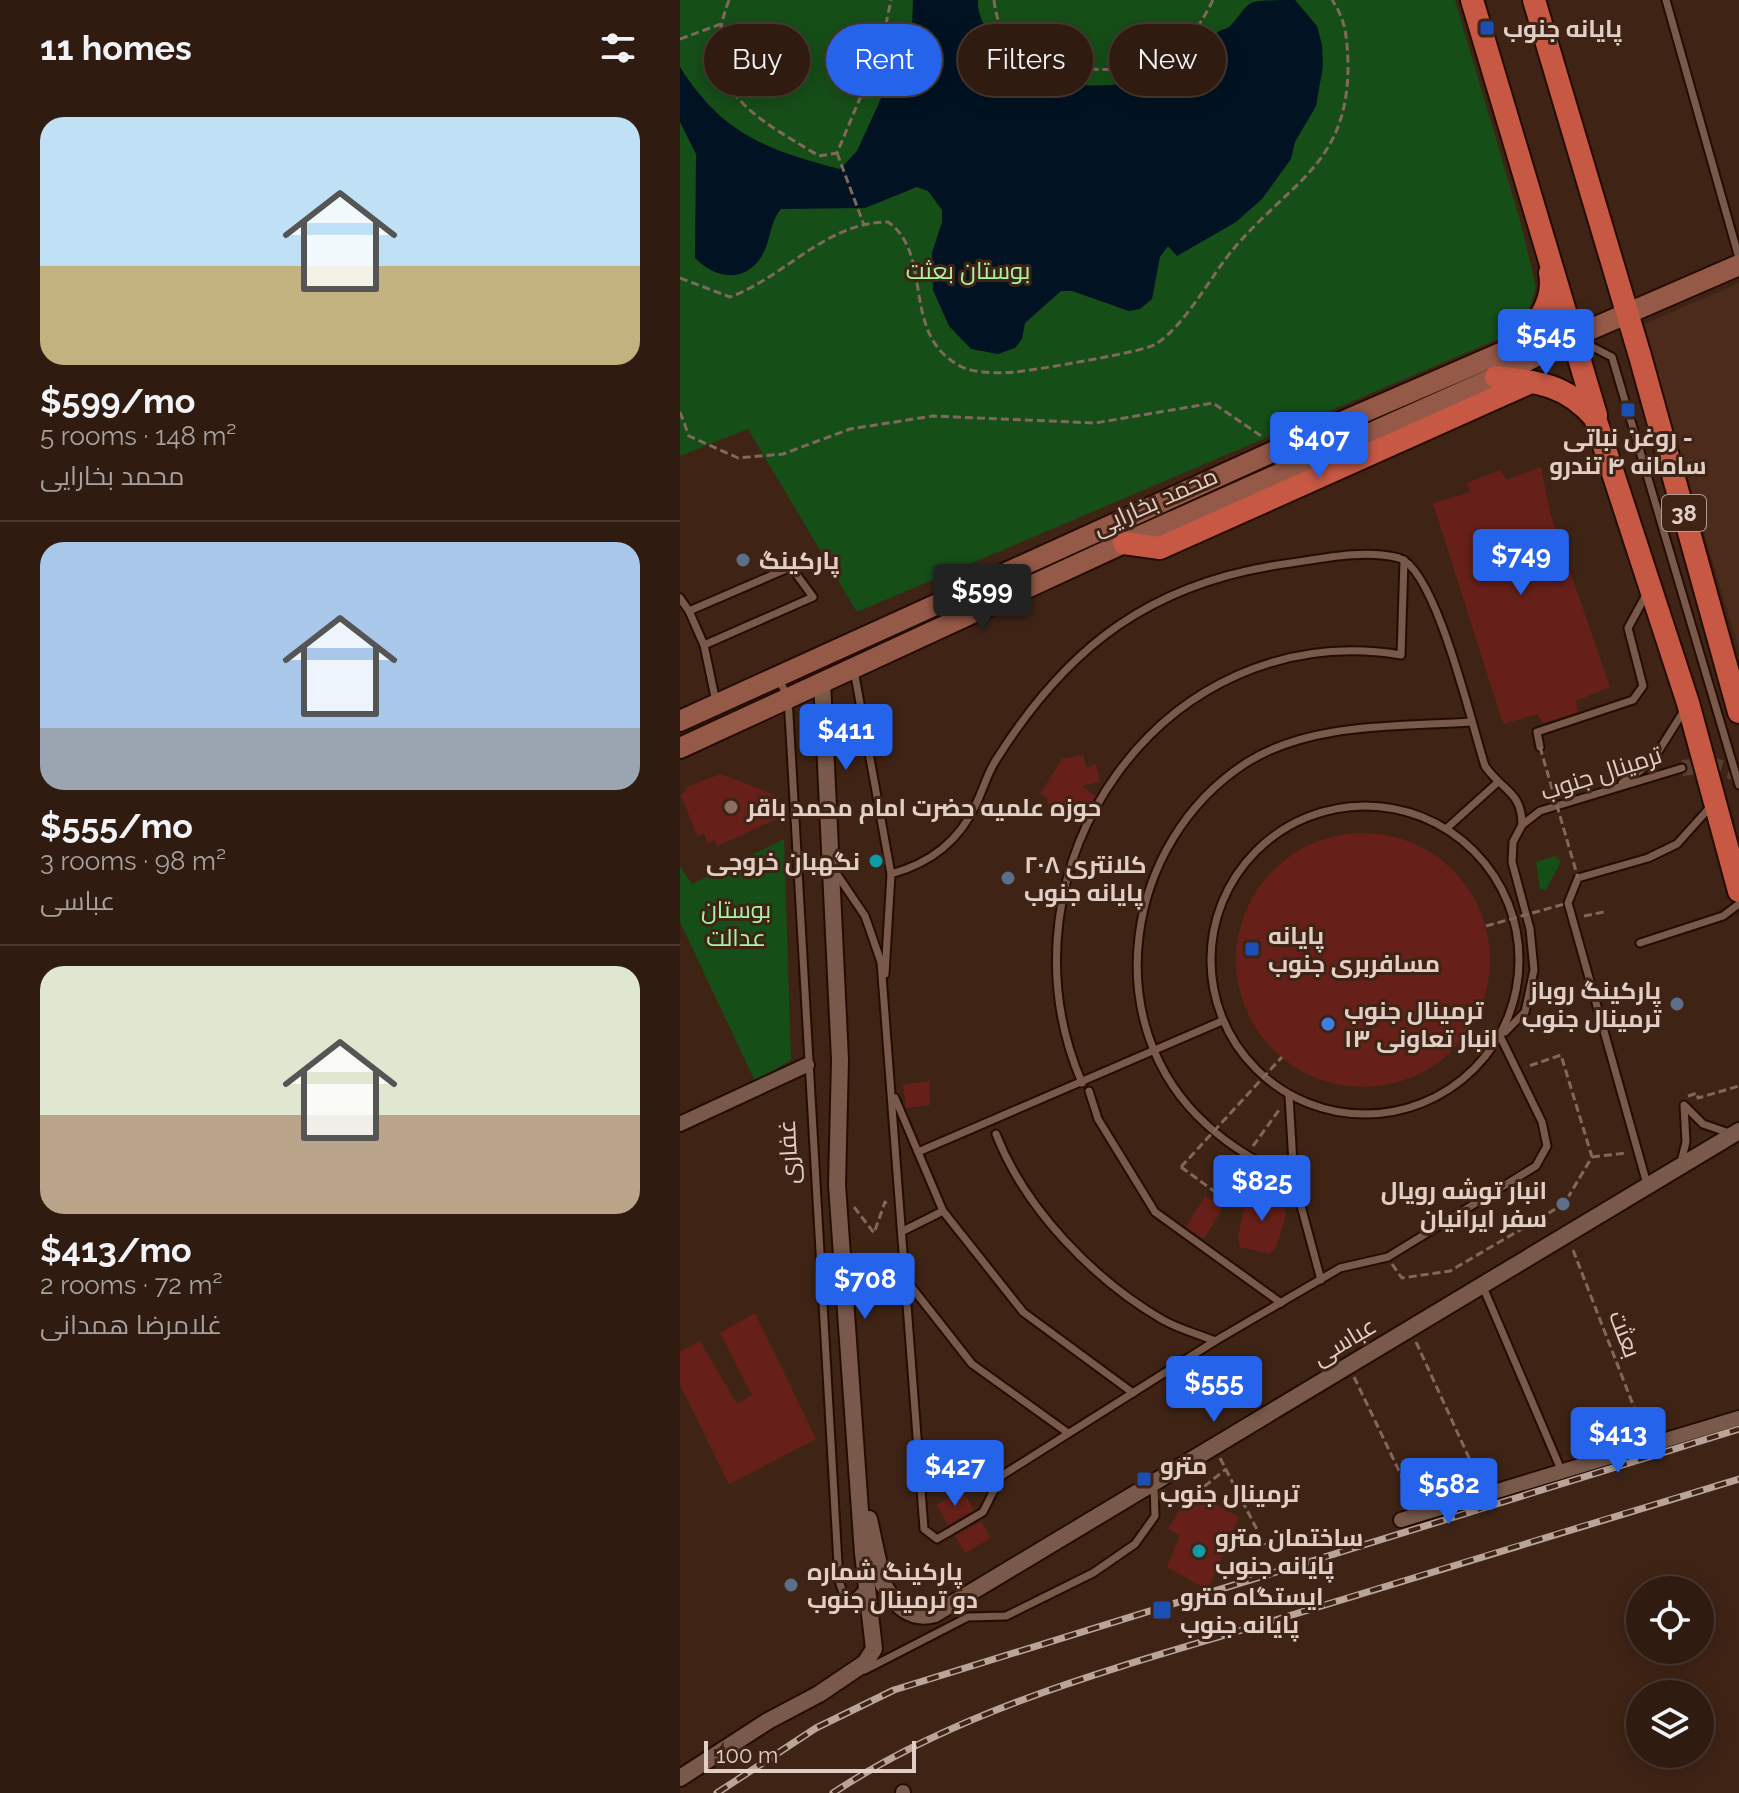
<!DOCTYPE html>
<meta charset="utf-8">
<style>
body{margin:0;font-family:Raleway,Cairo,sans-serif;background:#372419;color:#f1f3f6;height:100vh;display:flex;flex-direction:column;font-size:30px;white-space:nowrap}
*{box-sizing:border-box;margin:0}
p{font-size:26px;color:#a7a19f}
.icon{flex:none;width:44px;height:44px;fill:none;stroke:currentColor;stroke-width:2;stroke-linecap:round;stroke-linejoin:round}
.map{position:relative;flex:1;overflow:hidden}
.sheet{display:flex;flex-direction:column;background:#2f1b10;width:680px}
.sheet>*{flex:none}
.guide{position:absolute;left:24px;top:24px;width:760px;height:72px;display:flex;gap:16px}
.fabs{position:absolute;left:946px;top:1576px;display:grid;gap:16px}
.fabs a{display:grid;place-items:center;width:88px;height:88px;border-radius:50%;background:#2f1b10;box-shadow:0 4px 20px #0003,0 0 0 2px #4a3930;font-size:40px}
.scale{position:absolute;left:24px;bottom:20px;width:212px;box-sizing:border-box;padding-left:8px;border:4px solid #e1cfc6;border-top:0;font-size:22px;line-height:28px;white-space:nowrap;color:#e1cfc6;-webkit-text-stroke:6px #3f2416;paint-order:stroke}
.price{position:absolute;translate:-50% -68px;padding:0 18px;border-radius:8px;background:#2563eb;color:#fff;font-size:26px;line-height:52px;filter:drop-shadow(0 2px 4px #0008)}
.price::after{content:'';position:absolute;left:50%;top:48px;width:24px;height:18px;margin-left:-12px;background:inherit;clip-path:polygon(0 0,100% 0,50% 100%)}
.price.active{background:#222;color:#fff}
ul{padding:0;list-style:none}
li{display:grid;align-content:center;gap:16px;height:424px;padding:0 40px}
li+li{border-top:2px solid #4a3930}
li span{display:grid;place-items:center;height:248px;border-radius:24px;color:#555}
li>.icon{margin-inline-start:auto}
span .icon{width:144px;height:144px;fill:#fffc;stroke-width:1}
li b{font-size:34px}
h2{display:flex;justify-content:space-between;align-items:center;height:96px;padding:0 40px;font-size:34px}
.pill{padding:0 28px;border-radius:36px;background:#2f1b10;box-shadow:0 4px 20px #0003,0 0 0 2px #4a3930;font-size:28px;line-height:72px}
.pill.active{background:#2563eb;color:#fff}
main{display:flex;flex:1;min-height:0}
.map>svg:first-child{display:block}
.built{fill:#4c2b1a}
.green{fill:#164e18}
.water{fill:#011222}
.building{fill:#672019}
.lines{fill:none;stroke-linecap:round;stroke-linejoin:round}
.tertiary-tunnel{stroke:#573e30;stroke-width:16;stroke-dasharray:16 8;stroke-linecap:butt}
.service-casing{stroke:#250c02;stroke-width:11}
.minor-casing{stroke:#250c02;stroke-width:18}
.tertiary-casing{stroke:#250c02;stroke-width:20}
.secondary-casing{stroke:#250c02;stroke-width:24}
.trunk-casing{stroke:#250c02;stroke-width:26}
.path{stroke:#80685c;stroke-width:3;stroke-dasharray:8 4;stroke-linecap:butt}
.service{stroke:#78594a;stroke-width:7}
.minor{stroke:#78594a;stroke-width:14}
.tertiary{stroke:#78594a;stroke-width:16}
.secondary{stroke:#955948;stroke-width:20}
.trunk{stroke:#c65844;stroke-width:22}
.rail-casing{stroke:#b9a49a;stroke-width:7}
.rail{stroke:#3f2416;stroke-width:4;stroke-dasharray:12;stroke-linecap:butt}
.path-bridge{stroke:#80685c;stroke-width:3;stroke-dasharray:8 4;stroke-linecap:butt}
.transit-dot{fill:#1a4fb4;stroke:#3f2416;stroke-width:3}
.service-dot{fill:#5c6f8a;stroke:#3f2416;stroke-width:3}
.education-dot{fill:#8d6e63;stroke:#3f2416;stroke-width:3}
.culture-dot{fill:#0f9aa8;stroke:#3f2416;stroke-width:3}
.shop-dot{fill:#3f7fe0;stroke:#3f2416;stroke-width:3}
.labels{text-anchor:middle;dominant-baseline:central;stroke-width:6;stroke-linejoin:round;paint-order:stroke}
.shield{fill:#3f2416;stroke:#b09c91;stroke-width:2}
.shield-label{font-size:22px;font-weight:bold;fill:#e1cfc6}
.poi-label{font-size:24px;font-weight:bold;fill:#e1cfc6;stroke:#3f2416;text-anchor:start}
.park-label{font-size:24px;fill:#a5f4a3;stroke:#3f2416}
.street-label{font-size:24px;fill:#e1cfc6;stroke:#3f2416}
</style>
<main>
<section class="sheet">
<h2>11 homes<svg class="icon" aria-label="filters" viewBox="0 0 24 24"><path d="M4 7h16M4 17h16"/><circle cx="9" cy="7" r="2"/><circle cx="15" cy="17" r="2"/></svg></h2>
<ul>
<li><span style="background:linear-gradient(#bfe0f5 60%,#c2b280 0)"><svg class="icon" aria-label="home" viewBox="0 0 24 24"><path d="M3 11l9-7 9 7M6 9v11h12V9"/></svg></span><div><b>$599/mo</b><p>5 rooms · 148 m²</p><p>محمد بخارایی</p></div></li>
<li><span style="background:linear-gradient(#a9c7e8 75%,#9aa5b1 0)"><svg class="icon" aria-label="home" viewBox="0 0 24 24"><path d="M3 11l9-7 9 7M6 9v11h12V9"/></svg></span><div><b>$555/mo</b><p>3 rooms · 98 m²</p><p>عباسی</p></div></li>
<li><span style="background:linear-gradient(#dfe7d0 60%,#b9a48a 0)"><svg class="icon" aria-label="home" viewBox="0 0 24 24"><path d="M3 11l9-7 9 7M6 9v11h12V9"/></svg></span><div><b>$413/mo</b><p>2 rooms · 72 m²</p><p>غلامرضا همدانی</p></div></li>
</ul>
</section>
<div class="map">
<svg width="1059" height="1793" viewBox="0 0 1059 1793">
<rect width="100%" height="100%" fill="#3f2416"/>
<polygon class="built" points="1059,283 1059,650 962,325"/>
<g class="green">
<polygon points="0,0 775,0 841,224 856,287 844,328 177,612 68,429 0,456"/>
<polygon points="104,839 111,1060 75,1081 0,922 0,866 12,884"/>
<polygon points="875,856 881,861 866,890 860,889 856,862"/>
</g>
<path class="water" d="M 233,0 L 298,0 C 296,20 316,45 330,57 C 373,99 473,91 518,56 C 526,49 530,38 537,33 C 542,28 548,30 552,24 C 559,17 564,6 573,2 C 584,0 603,0 615,0 L 637,26 L 642,45 L 643,66 L 636,106 L 615,142 L 611,159 L 582,199 L 556,222 L 497,256 L 488,246 L 480,257 L 472,299 L 460,309 L 449,311 L 392,291 L 381,291 L 345,323 L 342,339 L 335,348 L 318,354 L 291,349 L 269,326 L 253,290 L 252,253 L 262,222 L 262,210 L 248,191 L 237,187 L 185,208 L 101,209 C 89,223 91,243 81,257 C 64,284 34,278 15,258 L 16,154 L 0,122 L 0,67 C 42,134 87,150 160,169 L 177,151 L 198,105 L 232,26 Z"/>
<g class="building">
<polygon points="861,467 871,516 930,687 896,701 898,712 863,723 857,714 823,724 753,503 791,492 787,483 820,470 827,480"/>
<polygon points="403,755 406,768 416,764 420,782 401,786 417,797 408,813 398,808 400,820 382,822 381,813 372,816 367,798 360,794 382,759"/>
<polygon points="41,774 92,794 97,819 37,846 35,840 27,843 24,833 18,837 1,796 9,786"/>
<circle cx="683" cy="960" r="127"/>
<polygon points="249,1081 250,1105 226,1108 223,1085"/>
<polygon points="577,1193 602,1200 606,1215 596,1247 590,1254 560,1247 558,1237 565,1204 570,1194"/>
<polygon points="525,1196 543,1207 524,1239 506,1227"/>
<polygon points="75,1313 136,1439 49,1484 0,1385 0,1352 20,1341 57,1404 72,1395 40,1333"/>
<polygon points="282,1490 294,1510 268,1525 257,1505"/>
<polygon points="515,1494 559,1517 528,1590 487,1567 500,1535 488,1529 503,1504"/>
<polygon points="301,1521 311,1538 285,1553 275,1536"/>
</g>
<g class="lines">
<polyline class="tertiary-tunnel" points="1002,768 1032,765 1059,774"/>
<defs>
<g id="service">
<polyline points="986,0 1059,258"/>
<polyline points="901,341 932,357 1059,785"/>
<polyline points="0,598 9,611 111,567 133,597 24,645"/>
<polyline points="9,611 24,645 36,702"/>
<polyline points="174,670 211,874 205,974"/>
<polyline points="98,678 108,697 159,1581 165,1598 173,1599 183,1589"/>
<polyline points="860,747 857,732 953,700 963,686 948,628 966,595"/>
<polyline points="942,783 971,763 1005,709"/>
<circle cx="685" cy="960" r="154"/>
<polyline points="767,828 817,783"/>
<polyline points="154,870 185,916 201,962 244,1529 257,1539 303,1512 321,1476 535,1341 660,1268 708,1257 856,1166 867,1146 862,1122 820,1036"/>
<path d="M 211,874 C 250,863 279,842 296,804 C 303,790 307,774 316,760 C 388,645 473,581 611,563 C 644,558 686,549 719,558 C 756,569 792,726 805,766 C 822,791 842,791 842,825"/>
<polyline points="960,943 1043,916 1059,904"/>
<polyline points="825,1032 845,1012 854,970 850,929 832,862 833,842 842,825 860,811 1002,768"/>
<path d="M 402,1083 C 309,867 483,616 721,655 L 724,560"/>
<polyline points="409,1091 418,1119 475,1212 601,1303"/>
<polyline points="609,1096 614,1180 641,1280"/>
<polyline points="215,1098 263,1211 343,1312 453,1393"/>
<path d="M 316,1134 C 345,1209 414,1280 483,1320 C 499,1329 518,1334 535,1341"/>
<polyline points="238,1152 542,1021"/>
<polyline points="1001,1162 1006,1142 1004,1105 1023,1124 1052,1134"/>
<path d="M 614,1180 C 583,1165 553,1149 527,1125 C 415,1024 445,841 566,763 C 630,722 718,727 791,722"/>
<polyline points="967,1184 888,903 898,878 968,858 997,844 1032,805"/>
<polyline points="223,1231 263,1211"/>
<polyline points="226,1280 292,1364 388,1433"/>
<polyline points="803,1287 882,1472"/>
<path d="M 239,1443 C 260,1471 287,1478 321,1476"/>
<polyline points="185,1670 288,1617 326,1616 413,1573 455,1544 475,1516 474,1485"/>
</g>
<g id="minor">
<polyline points="0,1124 127,1065"/>
<polyline points="721,1520 1059,1418"/>
<polyline points="223,1792 223,1793"/>
</g>
<g id="tertiary">
<path d="M 189,1519 L 203,1584 C 215,1605 230,1621 255,1614 L 1059,1131"/>
<polyline points="0,1778 88,1721 139,1694 185,1663 194,1649 183,1553 157,1185 160,1060 142,681"/>
</g>
<g id="secondary">
<polyline points="0,721 599,449 830,349"/>
<polyline points="0,748 444,543 816,377 893,337 1059,265"/>
</g>
<g id="trunk">
<polyline points="792,0 916,415"/>
<polyline points="854,0 960,356 1059,712"/>
<path d="M 830,349 C 853,331 876,304 870,273"/>
<path d="M 816,377 C 857,381 887,385 915,418 L 1008,703 L 1059,891"/>
<polyline points="444,543 480,548 851,382"/>
</g>
</defs>
<use href="#service" class="service-casing"/>
<use href="#minor" class="minor-casing"/>
<use href="#tertiary" class="tertiary-casing"/>
<use href="#secondary" class="secondary-casing"/>
<use href="#trunk" class="trunk-casing"/>
<g class="path">
<path d="M 49,0 C 15,90 74,116 139,156 L 157,153 L 201,48 L 211,0"/>
<path d="M 314,0 C 316,18 322,37 337,48 C 368,71 448,77 481,59 C 506,47 521,24 533,0"/>
<polyline points="0,39 41,24"/>
<polyline points="157,153 184,225"/>
<path d="M 0,278 L 50,297 C 105,277 146,222 208,222 C 255,255 219,336 282,367 C 298,374 320,373 336,372 C 355,370 462,352 474,345 C 505,327 531,275 555,247 C 612,181 669,163 668,63 C 667,38 666,20 652,0"/>
<polyline points="0,412 9,436 58,458 103,454 170,429 253,416 415,423 533,403 584,438"/>
<polyline points="904,916 924,912"/>
<polyline points="1008,1096 1017,1093 1018,1098 1059,1086"/>
<polyline points="573,1146 599,1110"/>
<polyline points="912,1157 946,1153"/>
<polyline points="501,1167 538,1194"/>
<polyline points="534,1201 562,1162"/>
<polyline points="174,1207 194,1233 205,1202 209,1207"/>
<polyline points="893,1250 964,1433"/>
<polyline points="712,1264 722,1278 770,1271 884,1204 912,1157 881,1055 846,1067"/>
<polyline points="736,1342 801,1484"/>
<polyline points="674,1377 735,1504"/>
<polyline points="540,1458 585,1545"/>
<polyline points="515,1494 546,1469"/>
</g>
<use href="#service" class="service"/>
<use href="#minor" class="minor"/>
<use href="#tertiary" class="tertiary"/>
<use href="#secondary" class="secondary"/>
<use href="#trunk" class="trunk"/>
<defs>
<g id="rail">
<polyline points="37,1793 136,1728 214,1690 1059,1429"/>
<path d="M 153,1793 C 280,1709 435,1668 579,1625 C 739,1576 899,1527 1059,1479"/>
</g>
</defs>
<use href="#rail" class="rail-casing"/>
<use href="#rail" class="rail"/>
<g class="path-bridge">
<polyline points="860,747 898,878"/>
<polyline points="806,926 888,903"/>
<polyline points="501,1167 602,1057"/>
</g>
</g>
<g class="transit-dot">
<rect x="799" y="20" width="16" height="16" rx="4"/>
<rect x="940" y="402" width="16" height="16" rx="4"/>
<rect x="564" y="941" width="16" height="16" rx="4"/>
<rect x="456" y="1471" width="16" height="16" rx="4"/>
<rect x="472" y="1600" width="20" height="20" rx="4"/>
</g>
<g class="service-dot">
<circle cx="63" cy="560" r="8"/>
<circle cx="328" cy="878" r="8"/>
<circle cx="997" cy="1004" r="8"/>
<circle cx="883" cy="1204" r="8"/>
<circle cx="111" cy="1585" r="8"/>
</g>
<circle class="education-dot" cx="51" cy="807" r="8"/>
<g class="culture-dot">
<circle cx="196" cy="861" r="8"/>
<circle cx="519" cy="1551" r="8"/>
</g>
<circle class="shop-dot" cx="648" cy="1024" r="8"/>
<g class="labels">
<rect class="shield" x="982" y="495" width="44" height="36" rx="6"/>
<g class="shield-label">
<text x="1004" y="513">38</text>
</g>
<g class="poi-label">
<text x="823" y="28">پایانه جنوب</text>
<text x="948" y="437" text-anchor="middle">روغن نباتی -<tspan x="948" dy="28">سامانه ۴ تندرو</tspan></text>
<text x="79" y="560">پارکینگ</text>
<text x="67" y="807">حوزه علمیه حضرت امام محمد باقر</text>
<text x="180" y="861" text-anchor="end">نگهبان خروجی</text>
<text x="344" y="864">کلانتری ۲۰۸<tspan x="344" dy="28">پایانه جنوب</tspan></text>
<text x="588" y="935">پایانه<tspan x="588" dy="28">مسافربری جنوب</tspan></text>
<text x="981" y="990" text-anchor="end">پارکینگ روباز<tspan x="981" dy="28">ترمینال جنوب</tspan></text>
<text x="664" y="1010">ترمینال جنوب<tspan x="664" dy="28">انبار تعاونی ۱۳</tspan></text>
<text x="867" y="1190" text-anchor="end">انبار توشه رویال<tspan x="867" dy="28">سفر ایرانیان</tspan></text>
<text x="480" y="1465">مترو<tspan x="480" dy="28">ترمینال جنوب</tspan></text>
<text x="535" y="1537">ساختمان مترو<tspan x="535" dy="28">پایانه جنوب</tspan></text>
<text x="127" y="1571">پارکینگ شماره<tspan x="127" dy="28">دو ترمینال جنوب</tspan></text>
<text x="500" y="1596">ایستگاه مترو<tspan x="500" dy="28">پایانه جنوب</tspan></text>
</g>
<g class="park-label">
<text x="288" y="270">بوستان بعثت</text>
<text x="56" y="909">بوستان<tspan x="56" dy="28">عدالت</tspan></text>
</g>
<g class="street-label">
<text transform="translate(475 501) rotate(-24)">محمد بخارایی</text>
<text transform="translate(921 773) rotate(-18)">ترمینال جنوب</text>
<text transform="translate(108 1152) rotate(-93)">غفاری</text>
<text transform="translate(945 1334) rotate(69)">بعثت</text>
<text transform="translate(664 1341) rotate(-31)">عباسی</text>
</g>
</g>
</svg>
<div class="fabs">
<a><svg class="icon" aria-label="locate" viewBox="0 0 24 24"><circle cx="12" cy="12" r="6"/><path d="M12 2v4M12 18v4M2 12h4M18 12h4"/></svg></a>
<a><svg class="icon" aria-label="layers" viewBox="0 0 24 24"><path d="M12 4l9 5-9 5-9-5zM3 14l9 5 9-5"/></svg></a>
</div>
<div class="scale">100 m</div>
<b class="price" style="left:866px;top:377px">$545</b>
<b class="price" style="left:639px;top:480px">$407</b>
<b class="price" style="left:841px;top:597px">$749</b>
<b class="price active" style="left:302px;top:632px">$599</b>
<b class="price" style="left:166px;top:772px">$411</b>
<b class="price" style="left:582px;top:1223px">$825</b>
<b class="price" style="left:185px;top:1321px">$708</b>
<b class="price" style="left:534px;top:1424px">$555</b>
<b class="price" style="left:938px;top:1475px">$413</b>
<b class="price" style="left:275px;top:1508px">$427</b>
<b class="price" style="left:769px;top:1526px">$582</b>
<div class="guide">
<a class="pill">Buy</a>
<a class="pill active">Rent</a>
<a class="pill">Filters</a>
<a class="pill">New</a>
</div>
</div>
</main>
